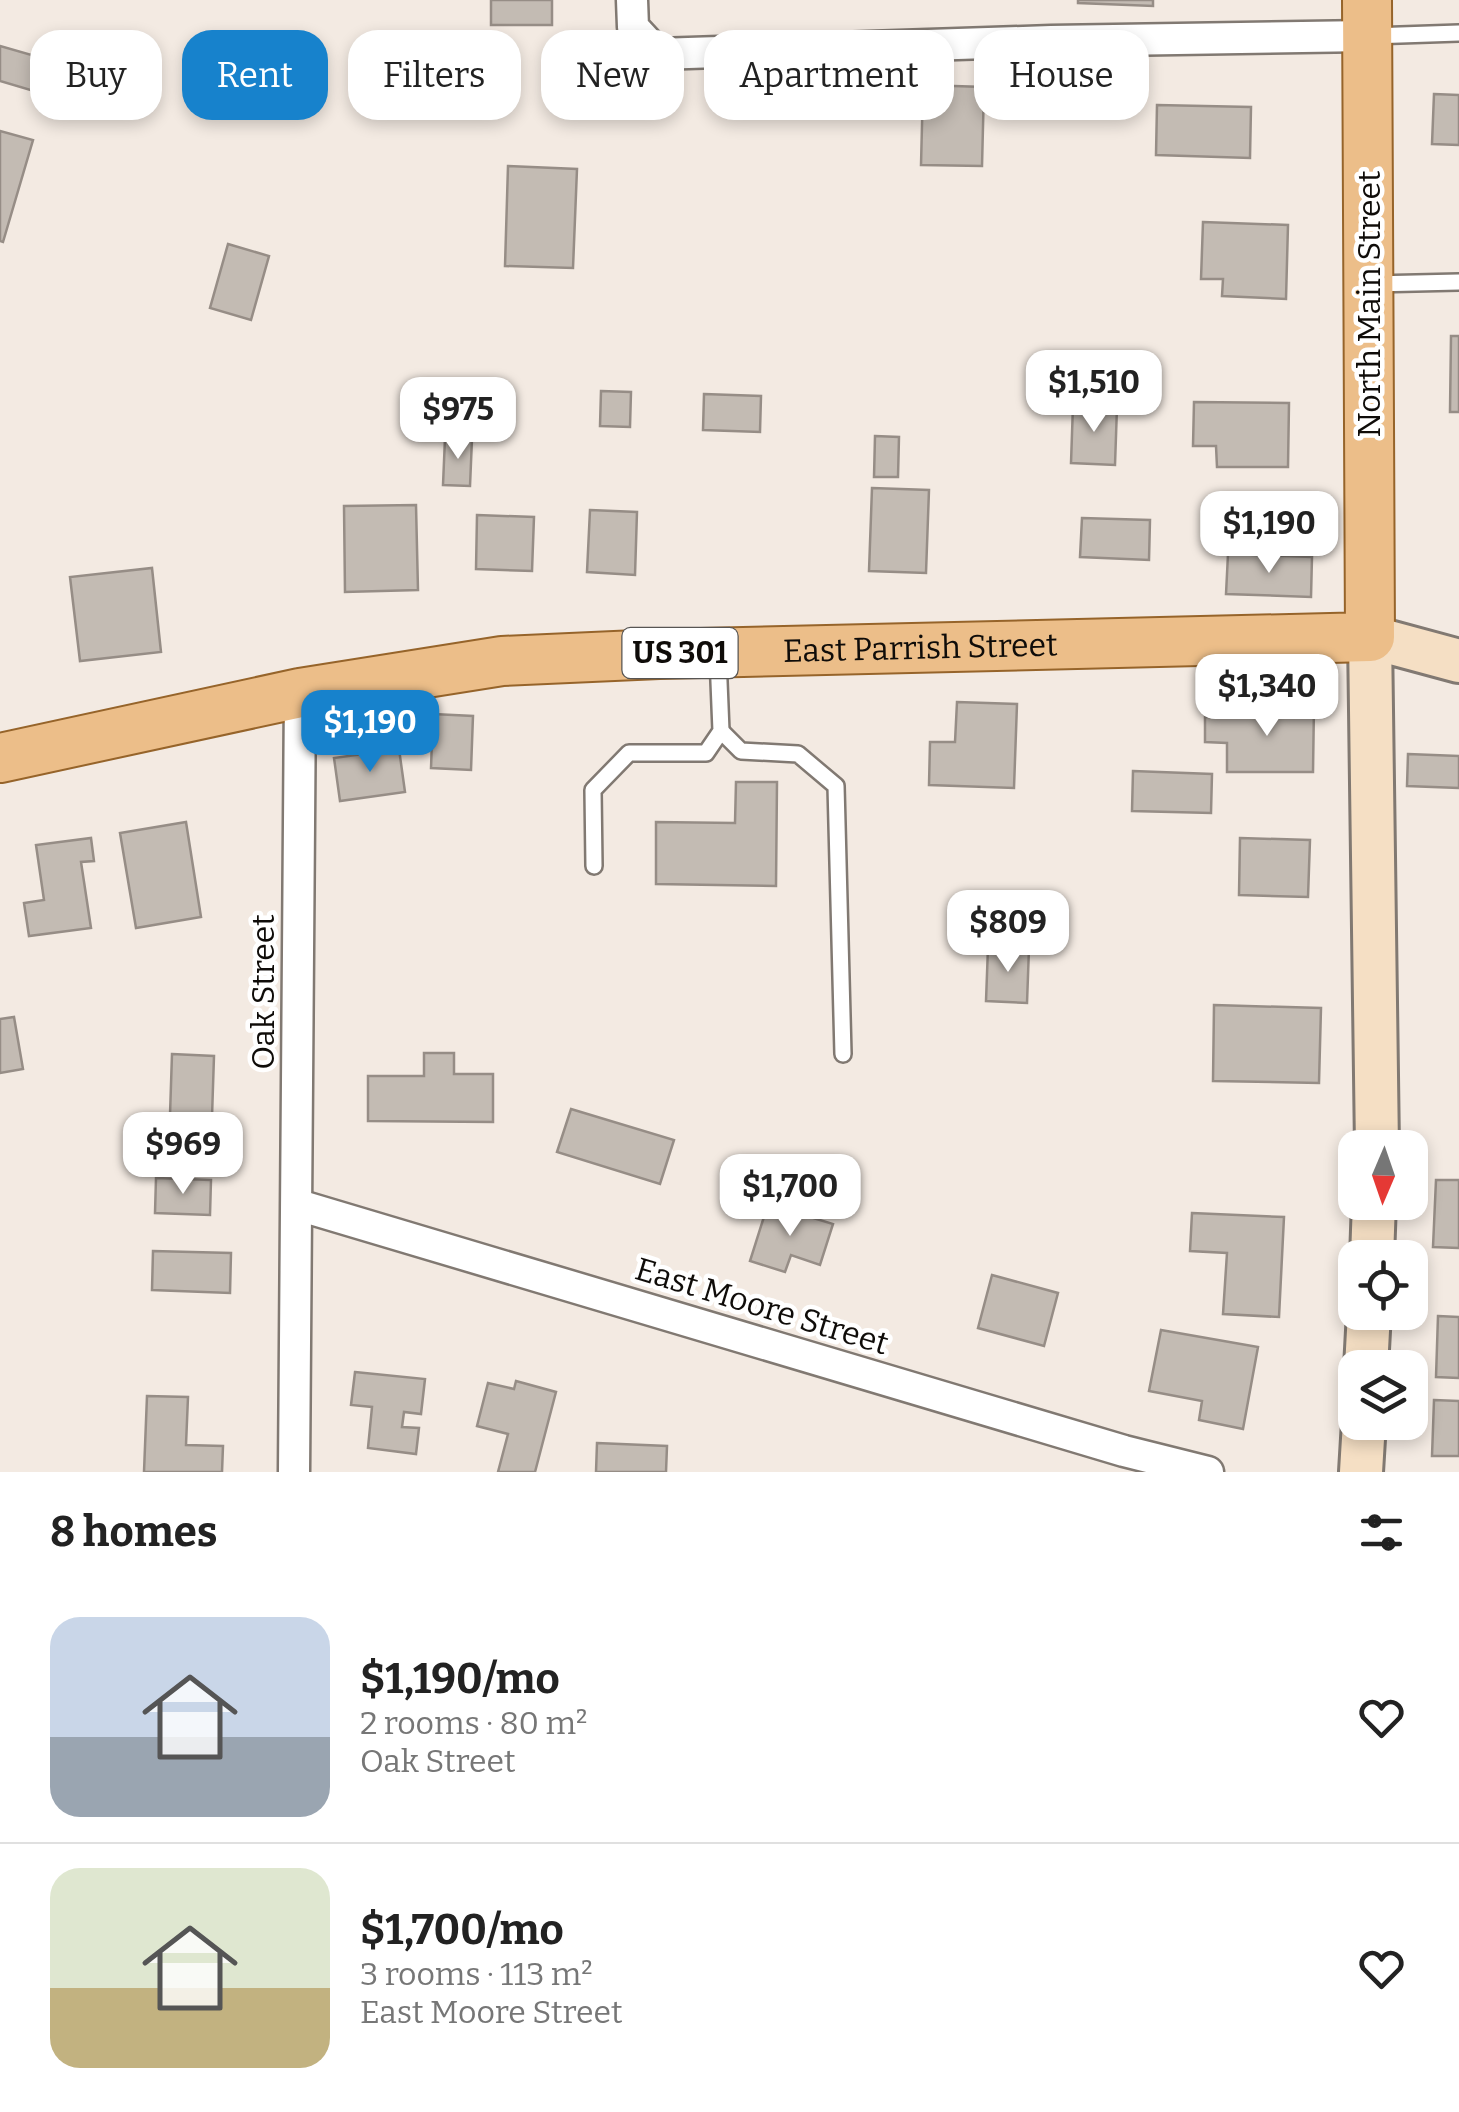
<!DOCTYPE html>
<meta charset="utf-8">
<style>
body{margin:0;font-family:Bitter,serif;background:#f2f2f2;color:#222;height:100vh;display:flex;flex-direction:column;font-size:38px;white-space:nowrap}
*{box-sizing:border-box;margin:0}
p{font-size:32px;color:#767676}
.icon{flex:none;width:55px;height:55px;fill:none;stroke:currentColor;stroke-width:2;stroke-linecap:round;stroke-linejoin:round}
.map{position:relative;height:1472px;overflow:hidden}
.panel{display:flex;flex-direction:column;background:#fff;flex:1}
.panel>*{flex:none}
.hud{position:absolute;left:30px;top:30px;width:1400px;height:90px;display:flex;gap:20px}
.needle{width:65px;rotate:182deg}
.fabs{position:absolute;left:1338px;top:1130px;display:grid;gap:20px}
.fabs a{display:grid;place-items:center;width:90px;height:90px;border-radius:20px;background:#fff;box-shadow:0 5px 15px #0003;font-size:50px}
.price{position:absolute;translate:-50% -85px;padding:0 22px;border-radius:20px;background:#fff;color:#222;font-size:32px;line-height:65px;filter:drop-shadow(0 2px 5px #0008)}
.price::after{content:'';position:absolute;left:50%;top:60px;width:30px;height:22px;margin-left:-15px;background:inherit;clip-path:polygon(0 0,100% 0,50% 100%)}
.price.on{background:#1782cc;color:#fff}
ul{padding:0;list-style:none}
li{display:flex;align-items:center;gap:30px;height:250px;padding:0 50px}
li+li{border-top:2px solid #e0e0e0}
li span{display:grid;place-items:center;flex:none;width:280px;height:200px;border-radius:30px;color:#555}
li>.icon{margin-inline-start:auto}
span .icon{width:120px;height:120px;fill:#fffc;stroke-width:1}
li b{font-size:42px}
h2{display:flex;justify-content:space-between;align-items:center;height:120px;padding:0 50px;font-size:42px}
.pill{padding:0 35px;border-radius:30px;background:#fff;box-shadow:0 5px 15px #0003;font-size:35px;line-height:90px}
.pill.on{background:#1782cc;color:#fff}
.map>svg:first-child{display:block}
.building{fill:#c3bbb3;stroke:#968d86;stroke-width:2.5}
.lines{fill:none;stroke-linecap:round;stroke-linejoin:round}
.lane-casing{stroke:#817972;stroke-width:20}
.street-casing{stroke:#817972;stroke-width:35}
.secondary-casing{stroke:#817972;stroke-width:48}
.primary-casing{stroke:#96642a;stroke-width:52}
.lane{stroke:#fff;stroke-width:15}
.street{stroke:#fff;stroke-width:30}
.secondary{stroke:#f5dfc4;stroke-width:42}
.primary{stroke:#ecbe89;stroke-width:48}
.labels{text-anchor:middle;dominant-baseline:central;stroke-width:9;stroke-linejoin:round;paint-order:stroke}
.shield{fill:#fff;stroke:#575553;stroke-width:2.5}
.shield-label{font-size:30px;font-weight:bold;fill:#0f0c09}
.street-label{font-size:32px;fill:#0f0c09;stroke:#fff}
</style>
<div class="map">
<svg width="1459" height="1472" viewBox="0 0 1459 1472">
<rect width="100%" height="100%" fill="#f3eae2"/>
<g class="building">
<rect x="491" y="0" width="61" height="25"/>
<polygon points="1078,0 1153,0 1153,6 1078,3"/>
<polygon points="0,46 63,64 54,97 0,81"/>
<polygon points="923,85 984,87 982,166 921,165"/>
<polygon points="1434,94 1459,95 1459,145 1432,144"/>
<polygon points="1157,105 1251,107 1250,158 1156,155"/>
<polygon points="0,131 33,140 3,242 0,241"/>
<polygon points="508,166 577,169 573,268 505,266"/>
<polygon points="1203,222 1288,225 1286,299 1222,296 1223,279 1201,279"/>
<polygon points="228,244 269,256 251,320 210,308"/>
<polygon points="1451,336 1459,336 1459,412 1450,412"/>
<polygon points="601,391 631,392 630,427 600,426"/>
<polygon points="704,394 761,396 760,432 703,430"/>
<polygon points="1194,402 1289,403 1288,467 1217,467 1216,446 1193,446"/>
<polygon points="1073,405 1117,407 1115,465 1071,463"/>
<polygon points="875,436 899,437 898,477 874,477"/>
<polygon points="445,438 472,439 470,486 443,485"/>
<polygon points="872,488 929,490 926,573 869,571"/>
<polygon points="416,505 418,590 345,592 344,506"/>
<polygon points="590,510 637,512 635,575 587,572"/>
<polygon points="477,515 534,517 532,571 476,569"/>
<polygon points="1082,518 1150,520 1149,560 1080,557"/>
<polygon points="1228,554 1312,557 1311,597 1226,594"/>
<polygon points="152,568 161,652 80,661 70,577"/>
<polygon points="957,702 1017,704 1014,788 929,785 930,742 955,742"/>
<polygon points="1247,704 1314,705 1313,772 1227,772 1227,743 1205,742 1205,717 1247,717"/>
<polygon points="433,714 473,716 471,770 431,768"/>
<polygon points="399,749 405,792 340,801 334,758"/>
<polygon points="1408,754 1459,756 1459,788 1407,786"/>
<polygon points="1133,771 1212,774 1211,813 1132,811"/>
<polygon points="736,782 777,782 776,886 656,884 656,822 735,823"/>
<polygon points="186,822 201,917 136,928 120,833"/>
<polygon points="91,838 94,861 81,862 91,928 29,936 24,903 44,900 36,845"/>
<polygon points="1240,838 1310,840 1308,897 1239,895"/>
<polygon points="988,947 1029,948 1027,1003 986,1001"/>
<polygon points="1214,1005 1321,1008 1319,1083 1213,1081"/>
<polygon points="14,1017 23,1069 0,1073 0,1019"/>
<polygon points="424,1053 454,1053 454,1074 493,1074 493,1122 368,1121 368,1076 424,1076"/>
<polygon points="172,1054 214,1056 212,1117 170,1115"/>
<polygon points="571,1109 674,1140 660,1184 557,1152"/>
<polygon points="156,1178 211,1180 210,1215 155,1213"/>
<polygon points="1436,1180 1459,1180 1459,1248 1433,1247"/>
<polygon points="768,1204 833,1224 820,1265 791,1255 785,1272 750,1261"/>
<polygon points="1192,1213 1284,1217 1279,1317 1223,1314 1227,1253 1190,1251"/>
<polygon points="153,1251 231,1253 230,1293 152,1290"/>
<polygon points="992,1275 1058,1293 1044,1346 978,1328"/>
<polygon points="1438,1316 1459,1317 1459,1378 1436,1377"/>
<polygon points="1161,1330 1258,1347 1243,1429 1199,1420 1202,1401 1149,1391"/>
<polygon points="355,1372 425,1379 421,1414 404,1412 402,1427 419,1428 416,1454 368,1448 372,1407 351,1405"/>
<polygon points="516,1381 556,1392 535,1472 498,1472 508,1434 477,1426 488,1383 514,1389"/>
<polygon points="147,1396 188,1397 186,1445 223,1446 222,1472 144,1472"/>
<polygon points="1434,1400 1459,1401 1459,1456 1432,1456"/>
<polygon points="597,1443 667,1446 666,1472 596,1472"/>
</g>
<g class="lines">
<defs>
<g id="lane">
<polyline points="1371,36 1459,33"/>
<polyline points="1373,284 1459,282"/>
<polyline points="721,731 741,751 798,754 836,786 843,1054"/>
<polyline points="594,866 593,790 629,753 706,753 721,731 718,657"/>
</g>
<g id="street">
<polyline points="632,0 633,27 658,54 1051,41 1367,36"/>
<polyline points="298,1205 1124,1451 1208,1472"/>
<polyline points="294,1472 300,693"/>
</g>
<g id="secondary">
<polyline points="1377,1148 1370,637 1459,661"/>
<polyline points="1372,1258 1374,1202"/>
<polyline points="1366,1368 1369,1312"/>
<polyline points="1361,1472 1364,1422"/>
</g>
<g id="primary">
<path id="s1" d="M 0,758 L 300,693 L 502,661 L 659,654 L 1370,637 L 1367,0"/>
</g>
</defs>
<use href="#lane" class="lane-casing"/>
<use href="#street" class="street-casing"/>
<use href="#secondary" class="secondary-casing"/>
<use href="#primary" class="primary-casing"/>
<use href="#lane" class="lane"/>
<use href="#street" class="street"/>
<use href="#secondary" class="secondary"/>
<use href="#primary" class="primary"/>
</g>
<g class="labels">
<rect class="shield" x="622.5" y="628" width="115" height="50" rx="8"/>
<g class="shield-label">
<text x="680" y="653">US 301</text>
</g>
<g class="street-label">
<text transform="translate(1369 304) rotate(-90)">North Main Street</text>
<text stroke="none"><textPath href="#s1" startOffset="930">East Parrish Street</textPath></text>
<text transform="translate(263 992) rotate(-90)">Oak Street</text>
<text transform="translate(762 1306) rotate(17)">East Moore Street</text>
</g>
</g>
</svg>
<div class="fabs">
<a><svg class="needle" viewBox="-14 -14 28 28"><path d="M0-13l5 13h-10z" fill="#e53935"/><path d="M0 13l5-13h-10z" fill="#767676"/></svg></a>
<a><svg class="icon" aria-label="locate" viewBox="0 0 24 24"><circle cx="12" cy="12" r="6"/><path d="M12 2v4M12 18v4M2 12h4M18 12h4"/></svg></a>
<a><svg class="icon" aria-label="layers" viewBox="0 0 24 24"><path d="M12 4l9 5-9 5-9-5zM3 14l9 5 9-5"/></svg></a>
</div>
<b class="price" style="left:1094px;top:435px">$1,510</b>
<b class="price" style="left:458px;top:462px">$975</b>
<b class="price" style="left:1269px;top:576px">$1,190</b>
<b class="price" style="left:1267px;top:739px">$1,340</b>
<b class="price on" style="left:370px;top:775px">$1,190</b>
<b class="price" style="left:1008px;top:975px">$809</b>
<b class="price" style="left:183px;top:1197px">$969</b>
<b class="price" style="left:790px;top:1239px">$1,700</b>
<div class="hud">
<a class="pill">Buy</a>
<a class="pill on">Rent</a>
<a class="pill">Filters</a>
<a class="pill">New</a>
<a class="pill">Apartment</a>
<a class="pill">House</a>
</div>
</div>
<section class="panel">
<h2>8 homes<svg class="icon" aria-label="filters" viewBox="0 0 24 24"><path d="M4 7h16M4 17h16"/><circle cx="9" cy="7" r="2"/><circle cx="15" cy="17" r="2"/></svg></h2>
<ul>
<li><span style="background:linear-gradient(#c9d6e8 60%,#9aa5b1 0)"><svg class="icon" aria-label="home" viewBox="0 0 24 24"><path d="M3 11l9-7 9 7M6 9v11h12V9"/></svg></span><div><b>$1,190/mo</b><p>2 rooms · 80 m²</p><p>Oak Street</p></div><svg class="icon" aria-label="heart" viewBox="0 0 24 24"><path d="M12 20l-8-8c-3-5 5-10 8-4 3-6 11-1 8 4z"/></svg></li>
<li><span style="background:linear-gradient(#dfe7d0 60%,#c2b280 0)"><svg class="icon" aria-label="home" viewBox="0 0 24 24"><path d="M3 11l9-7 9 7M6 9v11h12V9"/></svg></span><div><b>$1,700/mo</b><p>3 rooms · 113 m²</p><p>East Moore Street</p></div><svg class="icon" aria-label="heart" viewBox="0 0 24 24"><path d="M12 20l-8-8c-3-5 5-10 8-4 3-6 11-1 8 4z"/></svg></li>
</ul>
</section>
